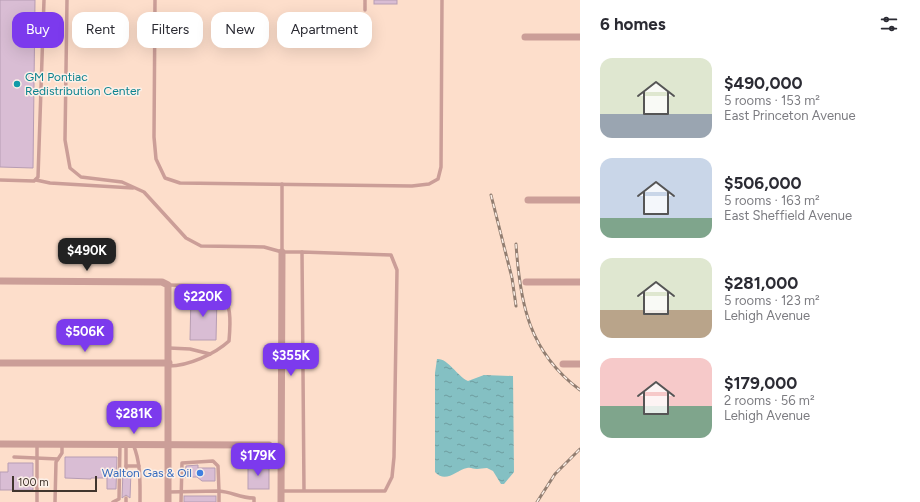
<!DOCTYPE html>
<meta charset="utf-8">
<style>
body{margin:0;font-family:Figtree,sans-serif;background:#f2f2f3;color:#2b2b33;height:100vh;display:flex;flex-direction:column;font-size:15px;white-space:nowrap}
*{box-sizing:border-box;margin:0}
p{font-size:13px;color:#7c7c81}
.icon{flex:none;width:22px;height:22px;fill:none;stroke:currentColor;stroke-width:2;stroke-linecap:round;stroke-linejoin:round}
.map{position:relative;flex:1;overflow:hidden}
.sheet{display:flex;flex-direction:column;background:#fff;width:340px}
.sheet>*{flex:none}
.guide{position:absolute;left:12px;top:12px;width:380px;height:36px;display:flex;gap:8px}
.scale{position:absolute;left:12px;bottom:10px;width:85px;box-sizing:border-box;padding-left:4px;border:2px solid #41352d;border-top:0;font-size:11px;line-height:14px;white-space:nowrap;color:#41352d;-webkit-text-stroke:3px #fcf0e8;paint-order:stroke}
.price{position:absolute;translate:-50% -34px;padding:0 9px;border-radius:8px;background:#7c3aed;color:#fff;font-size:13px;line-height:26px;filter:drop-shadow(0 1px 2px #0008)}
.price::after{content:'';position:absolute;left:50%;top:24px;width:12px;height:9px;margin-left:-6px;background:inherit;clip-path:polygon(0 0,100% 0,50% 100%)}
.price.selected{background:#222;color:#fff}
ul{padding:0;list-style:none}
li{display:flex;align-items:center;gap:12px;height:100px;padding:0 20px}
li span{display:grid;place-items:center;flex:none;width:112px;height:80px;border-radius:12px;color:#555}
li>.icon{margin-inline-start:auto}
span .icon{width:48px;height:48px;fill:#fffc;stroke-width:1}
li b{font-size:17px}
h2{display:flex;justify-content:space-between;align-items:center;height:48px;padding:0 20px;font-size:17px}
.tag{padding:0 14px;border-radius:12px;background:#fff;box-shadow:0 4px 16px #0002;font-size:14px;line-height:36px}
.tag.selected{background:#7c3aed;color:#fff}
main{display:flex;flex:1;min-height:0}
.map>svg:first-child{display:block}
.water{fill:url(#water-ripples)}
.building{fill:#d9bdd4;stroke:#b79db3}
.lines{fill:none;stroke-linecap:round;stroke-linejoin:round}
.service{stroke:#cb9e98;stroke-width:3.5}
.minor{stroke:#cb9e98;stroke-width:7}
.rail-casing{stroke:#927e71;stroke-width:3}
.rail{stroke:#fcf0e8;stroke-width:1.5;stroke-dasharray:4.5;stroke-linecap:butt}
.culture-dot{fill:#0f9aa8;stroke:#fcf0e8;stroke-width:1.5}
.shop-dot{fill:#3f7fe0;stroke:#fcf0e8;stroke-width:1.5}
.labels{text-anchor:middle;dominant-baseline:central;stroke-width:3;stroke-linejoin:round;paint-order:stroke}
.culture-label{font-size:12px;fill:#0d838f;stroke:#fcf0e8;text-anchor:start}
.shop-label{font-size:12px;fill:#366cbe;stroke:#fcf0e8;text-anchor:end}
</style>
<main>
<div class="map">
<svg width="580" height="502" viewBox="0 0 580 502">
<defs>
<pattern id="water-ripples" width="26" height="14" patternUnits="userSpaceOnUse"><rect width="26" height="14" fill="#84c0c3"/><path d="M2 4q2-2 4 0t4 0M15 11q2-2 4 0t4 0" fill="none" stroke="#6e9d9f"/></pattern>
</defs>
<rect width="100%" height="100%" fill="#fddecb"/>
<path class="water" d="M 437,359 C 448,358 457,376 468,381 L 484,375 L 513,376 L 514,472 L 504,484 L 501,484 L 493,471 L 487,468 C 483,468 480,469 477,469 C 473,469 471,467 467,468 C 456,470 446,484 435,472 L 435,373 Z"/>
<g class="building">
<polygon points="0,0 35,0 33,168 0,167"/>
<rect x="374" y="0" width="23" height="4"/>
<polygon points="191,295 217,296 216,340 190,340"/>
<polygon points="65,457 117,457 116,489 107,489 107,478 91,478 91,479 65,478"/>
<polygon points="8,463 33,463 33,490 0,490 0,472 8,472"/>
<polygon points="198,465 198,468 215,468 215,481 202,481 197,477 185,477 186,466"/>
<rect x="248" y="465" width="21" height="24"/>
<polygon points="123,471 131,471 130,498 126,495 122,498"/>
<rect x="184" y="496" width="32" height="6"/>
</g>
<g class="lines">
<g class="service">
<polyline points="67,0 65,140 70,168 81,177 122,182 144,192 186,238 201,246 264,247 282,252 302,252"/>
<polyline points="155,0 154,137 156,159 165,178 180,183 412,186 429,184 438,179 441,167 442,0"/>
<polyline points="365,0 365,10"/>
<polyline points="0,180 34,181 38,177 44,0"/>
<polyline points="36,180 50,183 133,188"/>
<polyline points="282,252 282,184"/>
<path d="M 168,285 L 220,286 C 231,306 231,318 229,341 C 215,354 188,366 169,366"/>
<polyline points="169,348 190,349 210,354"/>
<polyline points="37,444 37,502"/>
<polyline points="126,444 126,468"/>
<path d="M 133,444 C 141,463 140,482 140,502"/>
<polyline points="14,457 58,459"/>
<polyline points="126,466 139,466"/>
<polyline points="281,491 385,491 392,477 394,457 397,270 391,255 302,252 304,491"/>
<polyline points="168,492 219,491 219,502"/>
<polyline points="126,498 126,502"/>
<polyline points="55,502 56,462 62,453 62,444"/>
<polyline points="113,502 119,499 120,444"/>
<path d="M 181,502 L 182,463 L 213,461 L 218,466 L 219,491 C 233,492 239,498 254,498 L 254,502"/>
</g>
<g class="minor">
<polyline points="525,37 580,37"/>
<polyline points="528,200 580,200"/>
<polyline points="0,281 162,282 168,285 168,502"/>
<polyline points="526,282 580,282"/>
<polyline points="0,363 169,363"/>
<polyline points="563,364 580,364"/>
<polyline points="0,444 269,445"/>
<polyline points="281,502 282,252"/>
</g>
<defs>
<g id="rail">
<polyline points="491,195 512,278 516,306"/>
<path d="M 516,244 C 520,304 529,352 580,390"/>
<polyline points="537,502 555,474 580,449"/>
</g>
</defs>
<use href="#rail" class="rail-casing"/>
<use href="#rail" class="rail"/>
</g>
<circle class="culture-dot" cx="17" cy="84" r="4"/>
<circle class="shop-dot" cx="200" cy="473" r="4"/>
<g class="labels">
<g class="culture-label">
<text x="25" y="77">GM Pontiac<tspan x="25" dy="14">Redistribution Center</tspan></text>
</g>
<g class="shop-label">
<text x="192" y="473">Walton Gas &amp; Oil</text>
</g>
</g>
</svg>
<div class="scale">100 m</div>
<b class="price selected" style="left:87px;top:272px">$490K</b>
<b class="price" style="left:203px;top:318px">$220K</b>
<b class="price" style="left:85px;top:353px">$506K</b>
<b class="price" style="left:291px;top:377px">$355K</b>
<b class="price" style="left:134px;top:435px">$281K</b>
<b class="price" style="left:258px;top:477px">$179K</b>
<div class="guide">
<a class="tag selected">Buy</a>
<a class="tag">Rent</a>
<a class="tag">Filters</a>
<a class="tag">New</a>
<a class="tag">Apartment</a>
</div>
</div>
<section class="sheet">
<h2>6 homes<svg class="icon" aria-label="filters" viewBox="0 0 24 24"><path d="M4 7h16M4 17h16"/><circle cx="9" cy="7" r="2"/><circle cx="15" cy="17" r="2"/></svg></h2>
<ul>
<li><span style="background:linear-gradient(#dfe7d0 70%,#9aa5b1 0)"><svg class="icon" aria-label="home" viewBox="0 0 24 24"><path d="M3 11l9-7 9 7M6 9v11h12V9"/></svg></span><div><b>$490,000</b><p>5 rooms · 153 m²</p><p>East Princeton Avenue</p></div></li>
<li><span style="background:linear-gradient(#c9d6e8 75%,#7fa58c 0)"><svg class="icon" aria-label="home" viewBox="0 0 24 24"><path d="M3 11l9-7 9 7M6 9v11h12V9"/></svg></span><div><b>$506,000</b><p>5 rooms · 163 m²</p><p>East Sheffield Avenue</p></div></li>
<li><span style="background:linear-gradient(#dfe7d0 65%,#b9a48a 0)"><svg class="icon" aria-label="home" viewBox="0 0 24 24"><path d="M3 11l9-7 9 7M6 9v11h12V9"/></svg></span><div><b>$281,000</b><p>5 rooms · 123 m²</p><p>Lehigh Avenue</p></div></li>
<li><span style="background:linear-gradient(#f6c9c9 60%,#7fa58c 0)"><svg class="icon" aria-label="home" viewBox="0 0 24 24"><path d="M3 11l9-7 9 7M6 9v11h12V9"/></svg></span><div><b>$179,000</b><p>2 rooms · 56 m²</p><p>Lehigh Avenue</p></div></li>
</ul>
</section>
</main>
